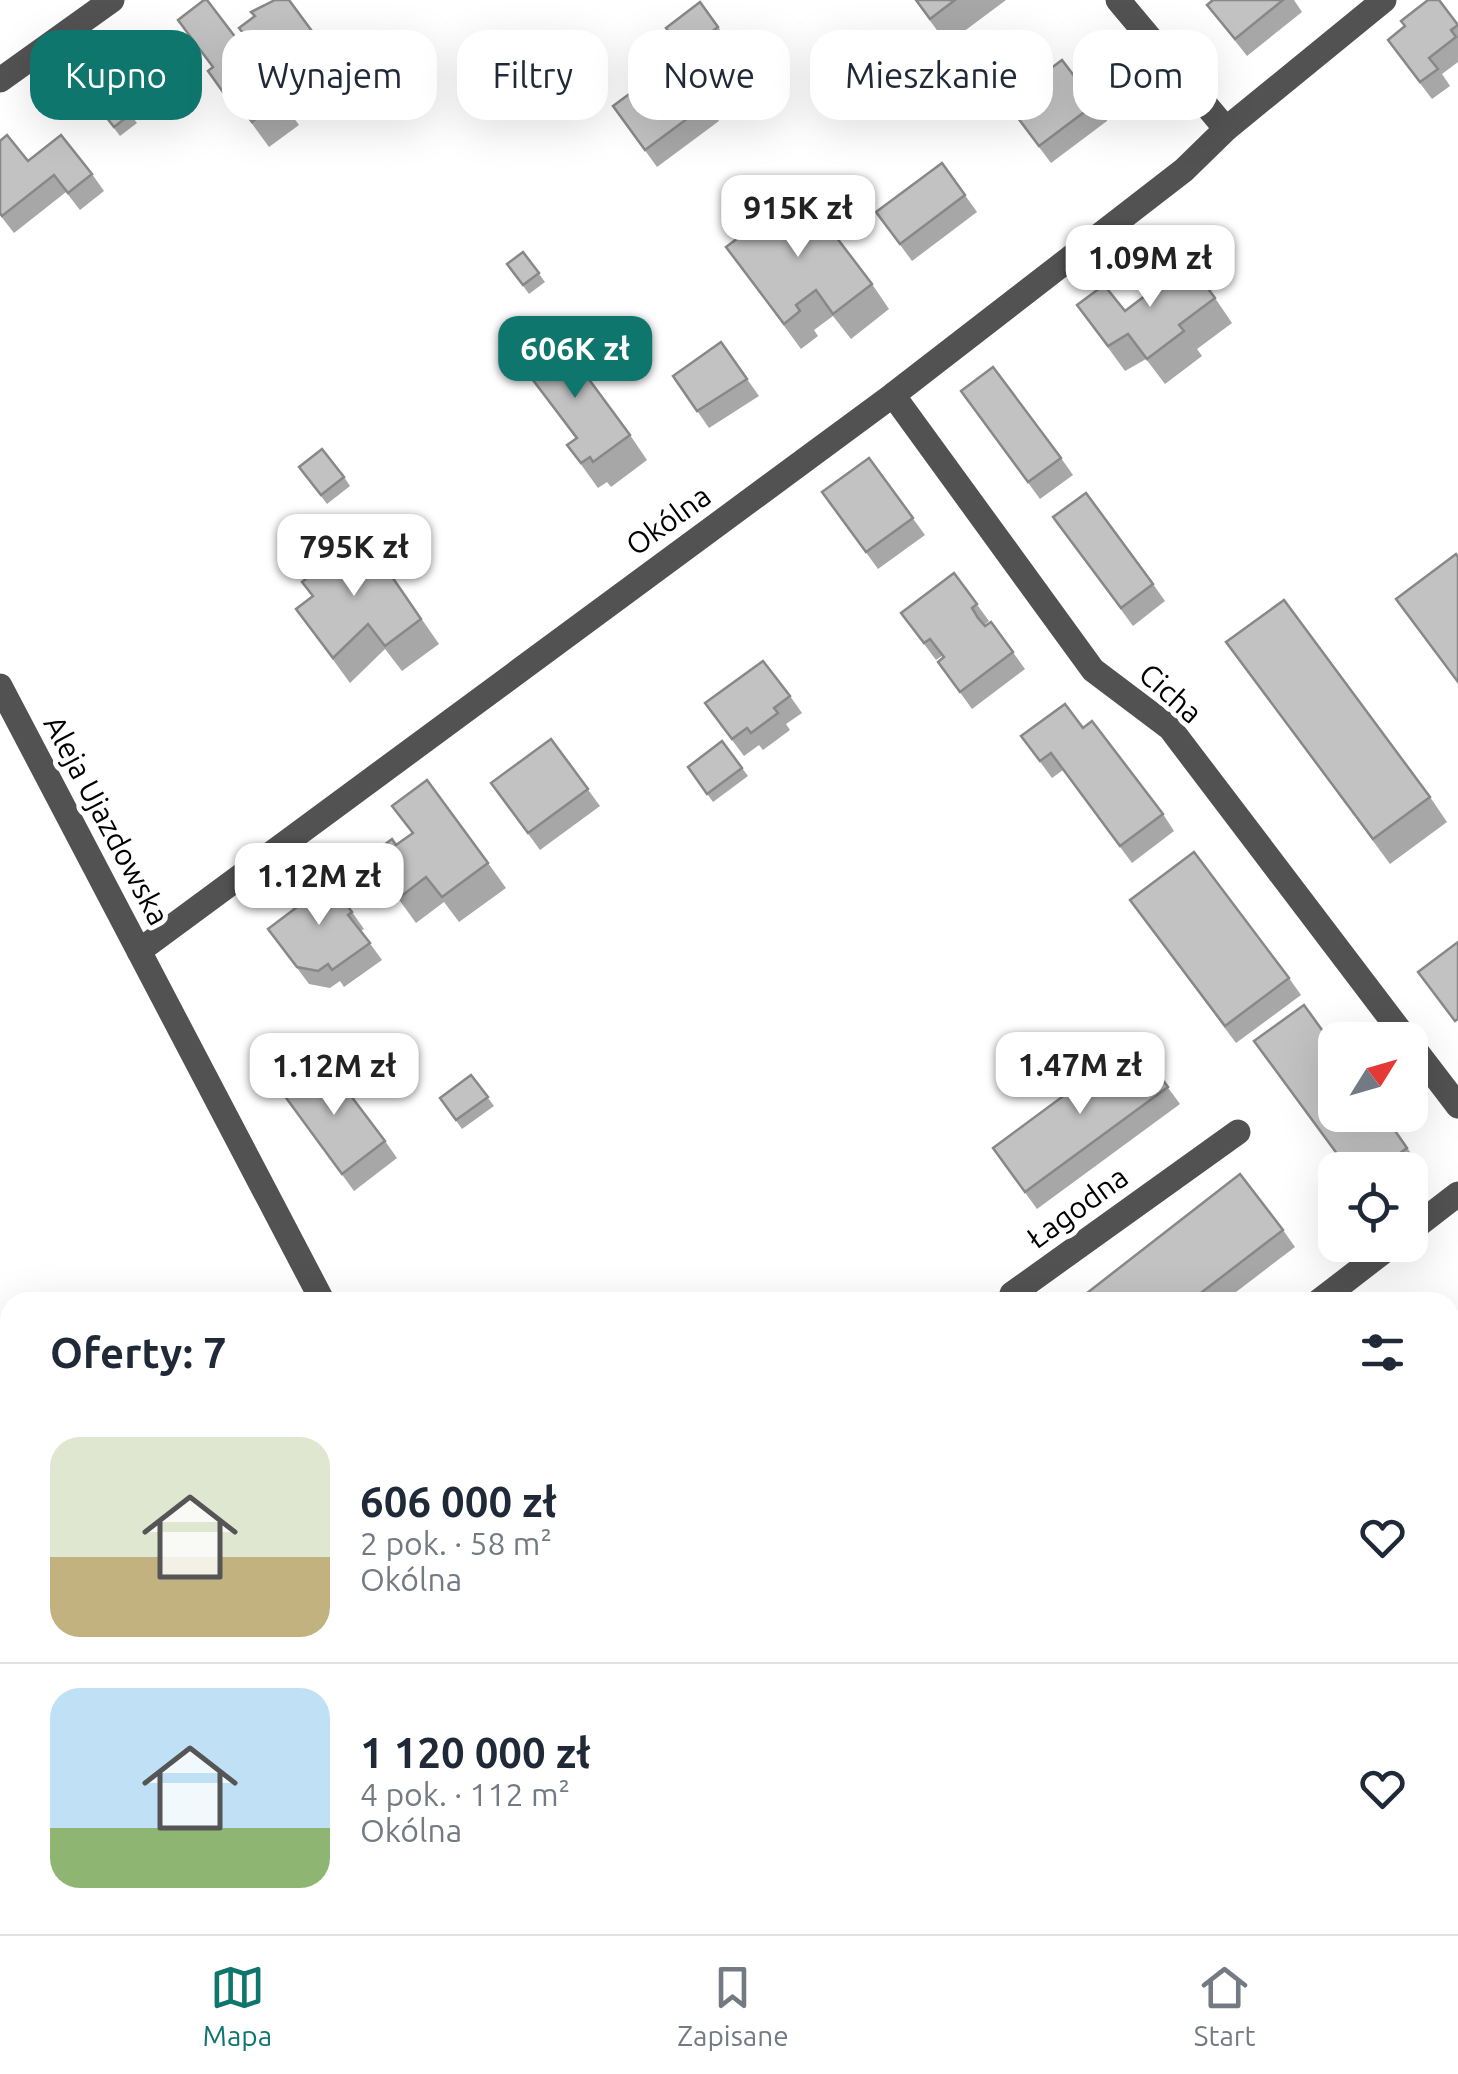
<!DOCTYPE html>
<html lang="pl">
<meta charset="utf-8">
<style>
body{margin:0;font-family:Ubuntu,sans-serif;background:#f2f2f3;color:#1f2937;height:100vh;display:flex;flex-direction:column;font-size:38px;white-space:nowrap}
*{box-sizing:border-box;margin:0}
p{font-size:32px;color:#747a83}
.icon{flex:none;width:55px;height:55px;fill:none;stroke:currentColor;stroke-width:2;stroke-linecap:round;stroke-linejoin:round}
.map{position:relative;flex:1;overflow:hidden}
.side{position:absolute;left:0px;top:1292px;width:1460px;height:642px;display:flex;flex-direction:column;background:#fff;border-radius:30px 30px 0 0;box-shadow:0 10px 40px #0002}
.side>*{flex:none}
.guide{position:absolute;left:30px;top:30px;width:1400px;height:90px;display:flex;gap:20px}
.needle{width:65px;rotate:53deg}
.controls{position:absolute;left:1318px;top:1022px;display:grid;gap:20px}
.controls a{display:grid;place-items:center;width:110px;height:110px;border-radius:20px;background:#fff;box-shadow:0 10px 40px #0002;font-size:50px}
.price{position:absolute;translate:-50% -85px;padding:0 22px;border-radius:20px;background:#fff;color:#222;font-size:32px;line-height:65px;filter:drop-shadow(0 2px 5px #0008)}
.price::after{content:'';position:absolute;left:50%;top:60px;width:30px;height:22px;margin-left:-15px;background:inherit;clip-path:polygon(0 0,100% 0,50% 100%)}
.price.selected{background:#0f766e;color:#fff}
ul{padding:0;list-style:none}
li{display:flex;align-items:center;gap:30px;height:250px;padding:0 50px}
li+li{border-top:2px solid #e0e1e3}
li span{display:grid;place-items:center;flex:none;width:280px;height:200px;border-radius:30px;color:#555}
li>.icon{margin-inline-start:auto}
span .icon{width:120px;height:120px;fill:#fffc;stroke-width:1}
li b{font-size:42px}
h2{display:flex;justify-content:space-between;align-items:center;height:120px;padding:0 50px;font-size:42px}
.chip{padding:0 35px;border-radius:30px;background:#fff;box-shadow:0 10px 40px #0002;font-size:35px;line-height:90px}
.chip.selected{background:#0f766e;color:#fff}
.tabs{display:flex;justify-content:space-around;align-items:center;height:140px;border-top:2px solid #e0e1e3;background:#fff;font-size:28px;color:#747a83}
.tabs a{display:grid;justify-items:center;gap:5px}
.tabs .selected{color:#0f766e}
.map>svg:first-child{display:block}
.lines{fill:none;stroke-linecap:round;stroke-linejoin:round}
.minor{stroke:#525252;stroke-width:25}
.wall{fill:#a7a7a7}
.shaded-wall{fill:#888}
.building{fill:#c2c2c2;stroke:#888;stroke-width:2.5}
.labels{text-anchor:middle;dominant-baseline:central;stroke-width:10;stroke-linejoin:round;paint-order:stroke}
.street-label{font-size:30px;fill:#000;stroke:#fff}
</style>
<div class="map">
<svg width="1458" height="1934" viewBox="0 0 1458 1934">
<rect width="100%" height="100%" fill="#fff"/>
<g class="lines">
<g class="minor">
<polyline points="1118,0 1226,129"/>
<polyline points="0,80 112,0"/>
<polyline points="893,395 1093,670 1170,728 1407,1040"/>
<polyline points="0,686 323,1302"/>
<polyline points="139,951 893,395 1184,170 1226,129 1384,0"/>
<polyline points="1410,1043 1458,1106"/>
<polyline points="1410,1231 1458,1194"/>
<polyline points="1019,1302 1012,1294 1238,1132"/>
<polyline points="1318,1302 1392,1245"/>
<polyline points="656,1925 661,1934"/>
</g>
</g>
<g class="wall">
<polygon points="289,0 337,67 323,77 328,84 307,99 290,76 273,89 299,125 269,147 245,114 240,117 208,71 212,67 178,20 236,38"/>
<polygon points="915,0 1006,0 947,44"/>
<polygon points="1211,0 1294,0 1302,12 1247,56 1207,5"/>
<polygon points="1439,0 1458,26 1458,62 1442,74 1450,86 1432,99 1400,57"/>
<polygon points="700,2 724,35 691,61 666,28"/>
<polygon points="1081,85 1090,85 1102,102 1107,121 1051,163 1018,119"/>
<polygon points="112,90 137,123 120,136 95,103"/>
<polygon points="707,104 719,121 657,167 613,106"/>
<polygon points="0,141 28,161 92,174 104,191 80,210 66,192 14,233 0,215"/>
<polygon points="942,163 977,212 912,261 876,212"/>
<polygon points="726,247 872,284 889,309 851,339 833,316 814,330 818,336 801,349"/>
<polygon points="523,252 545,282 529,294 507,264"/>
<polygon points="1149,292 1215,298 1232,323 1197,349 1202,356 1165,384 1146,359 1125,371 1077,305 1125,311"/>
<polygon points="721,342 759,396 709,428 673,376"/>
<polygon points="520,363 630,435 647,460 611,487 607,482 598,488 567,445 576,439"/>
<polygon points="961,391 1061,458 1073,475 1040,499"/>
<polygon points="869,458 925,535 878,569 822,492"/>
<polygon points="299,467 344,477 350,486 327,504"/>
<polygon points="1053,517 1153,584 1165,601 1133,626"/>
<polygon points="345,551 370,556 375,552 439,644 402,671 385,649 350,683 296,609 312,597"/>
<polygon points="954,573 989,621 984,625 985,626 991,622 1025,669 972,709 938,662 943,658 942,656 936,660 901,613"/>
<polygon points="1226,642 1430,797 1447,822 1390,864"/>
<polygon points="790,696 802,713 786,724 790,730 763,750 759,745 744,756 717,720"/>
<polygon points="1021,736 1163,814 1174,831 1132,863 1063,770 1052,778"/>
<polygon points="551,739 600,806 540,850 491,783"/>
<polygon points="722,741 748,776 713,802 688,767"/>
<polygon points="392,806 488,863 506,888 459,922 444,902 416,923 368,857 396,845 412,833"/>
<polygon points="352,912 364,929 361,931 382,960 344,987 340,981 330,988 309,984 268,929"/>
<polygon points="1142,917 1289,978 1301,995 1236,1043"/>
<polygon points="1135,1043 1180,1104 1037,1209 993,1148"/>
<polygon points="471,1075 494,1106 462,1129 440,1098"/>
<polygon points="284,1095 385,1141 397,1158 354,1191"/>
<polygon points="1384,1115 1425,1173 1410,1184 1410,1170 1348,1170"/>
<polygon points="1283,1230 1295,1247 1223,1302 1079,1302"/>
</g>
<polygon class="shaded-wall" points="1090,85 1102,102 1107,121 1095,104"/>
<g class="building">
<polygon points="204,0 207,0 236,38 243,33 239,28 255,16 251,12 275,0 289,0 320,42 305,52 310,59 289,74 272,51 255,64 281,100 252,122 227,88 223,92 208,71 213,67 178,20"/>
<polygon points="916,0 955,0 930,19"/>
<polygon points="1213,0 1283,0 1235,39 1207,5"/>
<polygon points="1428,0 1439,0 1458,25 1451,30 1456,37 1429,58 1438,69 1420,82 1388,40 1405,26 1401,21"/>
<polygon points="700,2 718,27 685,52 666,28"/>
<polygon points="1062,60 1081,85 1090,85 1095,104 1039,146 1006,102"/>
<polygon points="674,61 707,104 645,150 613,106"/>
<polygon points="112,90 131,114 114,127 95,103"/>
<polygon points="7,135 28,161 61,135 92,174 68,193 54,175 2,216 0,213 0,141"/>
<polygon points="942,163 965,195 900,244 876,212"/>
<polygon points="801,191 872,284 833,314 816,290 796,305 800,311 784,324 726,247"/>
<polygon points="523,252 539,273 523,285 507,264"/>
<polygon points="1184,257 1215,298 1179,325 1184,331 1147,359 1128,334 1108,346 1077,305 1104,285 1125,311 1150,292 1145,286"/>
<polygon points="557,336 630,435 593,462 590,457 581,463 567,445 577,438 520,363"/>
<polygon points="721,342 747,379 697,411 673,376"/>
<polygon points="993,367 1061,458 1028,482 961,391"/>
<polygon points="322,449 344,477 321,495 299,467"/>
<polygon points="869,458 913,518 866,552 822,492"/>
<polygon points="1086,493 1153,584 1121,608 1053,517"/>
<polygon points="335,538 345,551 358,541 370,556 375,552 421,619 385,646 368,624 333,658 296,609 313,596 302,582 324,565 315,553"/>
<polygon points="1456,554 1458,557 1458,682 1396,599"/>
<polygon points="954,573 977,604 972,608 978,618 985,626 991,622 1013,652 960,692 938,662 944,657 930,639 924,643 901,613"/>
<polygon points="1284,600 1430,797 1373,839 1226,642"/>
<polygon points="763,661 790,696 774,708 778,713 751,733 747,728 732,739 705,703"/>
<polygon points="1065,704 1083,728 1092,721 1163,814 1120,846 1051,753 1040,761 1021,736"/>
<polygon points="551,739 588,789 528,833 491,783"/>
<polygon points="722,741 742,768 707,794 688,767"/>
<polygon points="427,780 488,863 442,897 426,877 399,898 368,857 392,839 396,845 413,833 392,806"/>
<polygon points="1194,852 1289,978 1225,1026 1130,900"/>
<polygon points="320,870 352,912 348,915 370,943 332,970 328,964 318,971 297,967 268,929 309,898 300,885"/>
<polygon points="1458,942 1458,1019 1455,1021 1418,972"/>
<polygon points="1304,1005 1335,1048 1335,1115 1384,1115 1407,1148 1377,1170 1349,1170 1254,1041"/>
<polygon points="1135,1043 1168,1087 1025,1192 993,1148"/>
<polygon points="326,1063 385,1141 342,1174 284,1095"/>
<polygon points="471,1075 488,1097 456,1120 440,1098"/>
<polygon points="1240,1174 1283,1230 1189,1302 1079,1302 1078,1300"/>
</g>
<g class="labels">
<g class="street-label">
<text transform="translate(668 520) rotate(-36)">Okólna</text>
<text transform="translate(1171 693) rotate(42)">Cicha</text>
<text transform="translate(107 820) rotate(62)">Aleja Ujazdowska</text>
<text transform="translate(1077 1207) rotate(-36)">Łagodna</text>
</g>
</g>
</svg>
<div class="controls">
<a><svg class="needle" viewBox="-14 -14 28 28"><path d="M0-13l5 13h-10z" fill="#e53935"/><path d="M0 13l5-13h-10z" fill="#747a83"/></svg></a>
<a><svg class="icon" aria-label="locate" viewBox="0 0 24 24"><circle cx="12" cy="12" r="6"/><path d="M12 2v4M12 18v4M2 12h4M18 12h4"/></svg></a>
</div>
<b class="price" style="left:798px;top:260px">915K zł</b>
<b class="price" style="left:1150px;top:310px">1.09M zł</b>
<b class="price selected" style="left:575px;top:401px">606K zł</b>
<b class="price" style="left:354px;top:599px">795K zł</b>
<b class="price" style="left:319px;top:928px">1.12M zł</b>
<b class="price" style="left:1080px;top:1117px">1.47M zł</b>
<b class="price" style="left:334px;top:1118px">1.12M zł</b>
<div class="guide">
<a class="chip selected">Kupno</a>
<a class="chip">Wynajem</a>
<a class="chip">Filtry</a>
<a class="chip">Nowe</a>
<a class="chip">Mieszkanie</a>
<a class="chip">Dom</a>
</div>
<section class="side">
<h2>Oferty: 7<svg class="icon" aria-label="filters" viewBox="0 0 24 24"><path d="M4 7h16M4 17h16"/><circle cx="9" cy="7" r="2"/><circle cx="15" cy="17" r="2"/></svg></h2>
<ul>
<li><span style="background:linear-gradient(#dfe7d0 60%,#c2b280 0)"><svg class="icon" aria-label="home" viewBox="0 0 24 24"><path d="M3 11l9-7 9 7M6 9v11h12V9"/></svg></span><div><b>606 000 zł</b><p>2 pok. · 58 m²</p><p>Okólna</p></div><svg class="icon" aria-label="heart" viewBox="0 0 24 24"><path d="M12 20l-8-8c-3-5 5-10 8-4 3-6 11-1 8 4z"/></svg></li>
<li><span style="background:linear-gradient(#bfe0f5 70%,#8fb573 0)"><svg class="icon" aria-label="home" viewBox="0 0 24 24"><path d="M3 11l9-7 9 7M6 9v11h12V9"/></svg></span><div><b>1 120 000 zł</b><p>4 pok. · 112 m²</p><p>Okólna</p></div><svg class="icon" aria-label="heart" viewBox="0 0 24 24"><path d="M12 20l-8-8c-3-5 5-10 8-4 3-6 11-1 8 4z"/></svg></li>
</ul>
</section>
</div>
<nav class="tabs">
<a class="selected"><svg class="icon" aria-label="map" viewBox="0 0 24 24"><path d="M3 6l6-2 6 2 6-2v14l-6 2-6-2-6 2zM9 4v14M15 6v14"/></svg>Mapa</a>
<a><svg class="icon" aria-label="saved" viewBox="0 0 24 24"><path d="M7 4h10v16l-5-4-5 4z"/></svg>Zapisane</a>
<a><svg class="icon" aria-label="home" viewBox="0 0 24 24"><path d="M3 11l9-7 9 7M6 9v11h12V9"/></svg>Start</a>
</nav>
